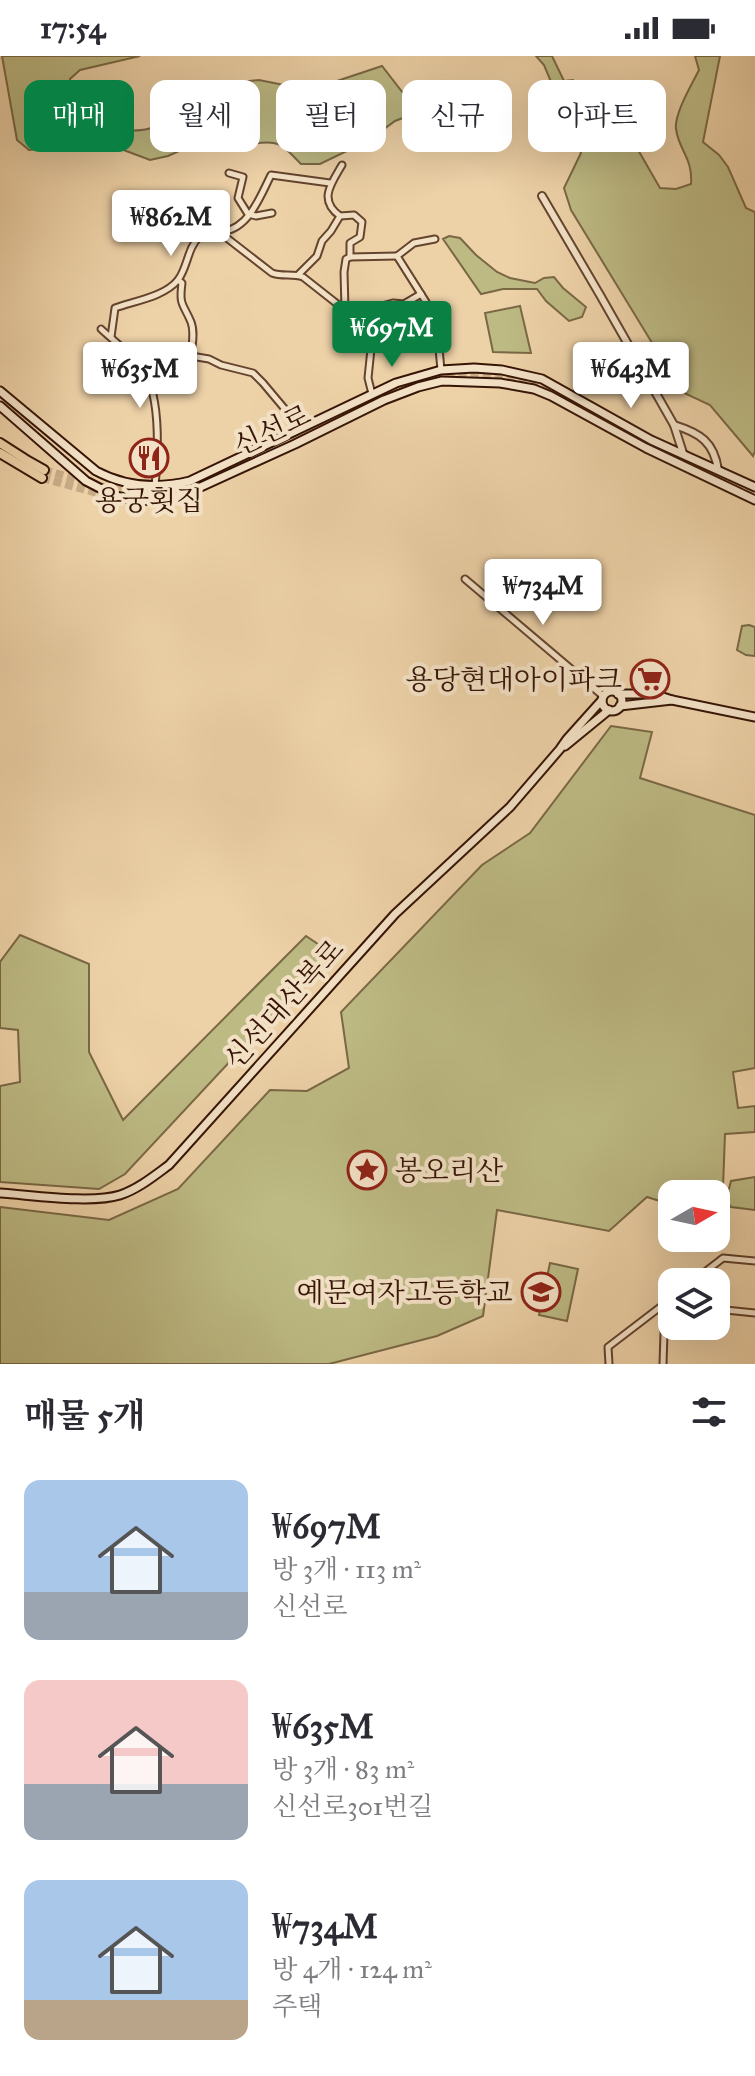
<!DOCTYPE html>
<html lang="ko">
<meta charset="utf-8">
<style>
body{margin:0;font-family:"IM FELL Great Primer","Noto Serif KR",serif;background:#f7f7f7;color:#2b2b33;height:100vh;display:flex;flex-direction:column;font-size:30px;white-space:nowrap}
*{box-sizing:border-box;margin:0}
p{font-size:26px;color:#7c7c81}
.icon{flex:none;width:44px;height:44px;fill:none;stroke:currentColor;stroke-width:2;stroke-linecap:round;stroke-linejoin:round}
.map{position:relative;height:1308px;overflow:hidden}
.details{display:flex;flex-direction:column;background:#fff;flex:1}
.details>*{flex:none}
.top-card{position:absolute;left:24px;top:24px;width:708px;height:72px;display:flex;gap:16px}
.needle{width:52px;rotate:81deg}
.fabs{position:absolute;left:658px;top:1124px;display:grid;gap:16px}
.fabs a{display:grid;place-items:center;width:72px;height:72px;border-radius:16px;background:#fff;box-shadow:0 8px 32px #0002;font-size:40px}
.price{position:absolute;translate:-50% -68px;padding:0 18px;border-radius:8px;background:#fff;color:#222;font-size:26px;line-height:52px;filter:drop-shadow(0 2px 4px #0008)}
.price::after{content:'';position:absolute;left:50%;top:48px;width:24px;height:18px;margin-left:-12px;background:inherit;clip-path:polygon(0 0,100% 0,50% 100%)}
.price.active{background:#0b8043;color:#fff}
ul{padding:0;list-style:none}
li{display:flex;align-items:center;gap:24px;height:200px;padding:0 24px}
li span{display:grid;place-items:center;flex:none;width:224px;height:160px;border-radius:16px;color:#555}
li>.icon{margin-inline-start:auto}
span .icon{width:96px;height:96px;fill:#fffc;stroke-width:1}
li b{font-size:34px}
h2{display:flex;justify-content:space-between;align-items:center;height:96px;padding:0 24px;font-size:34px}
.chip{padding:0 28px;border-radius:16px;background:#fff;box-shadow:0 8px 32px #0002;font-size:28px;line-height:72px}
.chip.active{background:#0b8043;color:#fff}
.status{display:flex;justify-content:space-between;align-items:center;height:56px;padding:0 40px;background:#fff;direction:ltr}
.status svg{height:22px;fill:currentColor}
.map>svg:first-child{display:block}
.green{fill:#bdba84;stroke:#7a6845;stroke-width:2}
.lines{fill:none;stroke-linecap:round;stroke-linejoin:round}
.trunk-tunnel{stroke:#c8ab87;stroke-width:8;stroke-dasharray:8 4;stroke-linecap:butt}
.minor-casing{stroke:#64442e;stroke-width:9}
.tertiary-casing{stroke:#64442e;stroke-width:10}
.secondary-casing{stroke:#361506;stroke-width:11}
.trunk-casing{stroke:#361506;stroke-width:12}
.minor{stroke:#f3e1c6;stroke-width:5}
.tertiary{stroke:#f3e1c6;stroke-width:6}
.secondary{stroke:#f3e1c6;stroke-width:7}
.trunk{stroke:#edd1a7;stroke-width:8}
.labels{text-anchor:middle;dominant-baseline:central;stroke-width:8;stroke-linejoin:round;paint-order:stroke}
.street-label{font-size:28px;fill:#361506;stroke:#f3e1c6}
.poi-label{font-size:28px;fill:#361506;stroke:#f3e1c6;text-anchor:end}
</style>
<div class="status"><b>17:54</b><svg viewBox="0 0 49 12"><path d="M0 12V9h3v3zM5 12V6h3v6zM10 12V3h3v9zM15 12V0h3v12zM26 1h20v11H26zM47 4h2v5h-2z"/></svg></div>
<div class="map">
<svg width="755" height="1308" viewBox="0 0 755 1308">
<rect width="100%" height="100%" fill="#edd1a7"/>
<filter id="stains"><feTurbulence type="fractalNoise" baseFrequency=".0025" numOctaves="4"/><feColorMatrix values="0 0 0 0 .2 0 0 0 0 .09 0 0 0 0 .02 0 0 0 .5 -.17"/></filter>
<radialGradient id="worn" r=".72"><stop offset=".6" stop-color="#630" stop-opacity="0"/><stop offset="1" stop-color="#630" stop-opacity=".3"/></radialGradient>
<g class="green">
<path d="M 2,0 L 140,0 L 80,14 L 70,23 L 70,54 C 81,66 89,68 104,71 C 138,79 152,73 185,61 L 187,29 L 212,29 L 259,24 L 289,30 L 322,30 L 382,10 L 403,37 L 418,37 L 442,48 L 457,79 L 447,89 L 421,59 L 413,58 L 395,65 L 380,76 L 370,87 L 355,91 L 320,108 L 301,108 C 283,90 281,83 253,88 L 239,73 L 208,78 L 198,92 L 179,95 L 168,100 L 150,104 L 121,93 L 94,88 L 29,94 L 17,84 Z"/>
<path d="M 536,0 L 552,0 L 564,25 L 573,24 L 586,48 L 618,59 L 660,132 L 676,133 L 691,128 C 693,102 679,95 676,73 C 674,58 692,28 699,14 L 695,0 L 720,0 L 703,86 L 719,99 L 728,111 L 746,152 L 755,156 L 755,395 L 753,400 L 710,349 L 682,336 L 571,154 L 564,132 L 581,97 L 544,9 Z"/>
<polygon points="449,180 460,182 476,199 497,216 510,222 535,227 544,222 554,221 563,232 586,251 582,261 569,265 546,245 537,233 503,233 481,238 443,183"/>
<polygon points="520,250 531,297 493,296 485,257"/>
<polygon points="749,569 755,571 755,600 746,599 737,594 742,570"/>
<polygon points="611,670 652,676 640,722 755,759 755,1012 733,1016 738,1052 755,1050 755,1076 725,1078 723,1131 717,1150 716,1151 716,1138 672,1138 672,1149 647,1141 609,1175 497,1154 483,1260 437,1280 329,1308 0,1308 0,1151 109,1164 178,1133 270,1034 307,1035 349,1012 341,956 482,809 530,777"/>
<polygon points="20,879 89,908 89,996 123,1064 306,880 331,897 125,1118 99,1133 0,1126 0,1030 20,1026 18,974 0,972 0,906"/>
<polygon points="755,1121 755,1154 731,1151 726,1144 731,1125"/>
<polygon points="550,1207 578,1213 567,1265 539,1259"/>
</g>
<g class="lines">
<g class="trunk-tunnel">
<path d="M 435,324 C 463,316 514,322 541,332 L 755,440"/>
<polyline points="44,414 104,431 144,432"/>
<polyline points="42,422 105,439 115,439"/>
</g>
<defs>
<g id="minor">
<path d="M 342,109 C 331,128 318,144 340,160 L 354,159 L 362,166 L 360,181 L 350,187 L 350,201 L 397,200"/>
<polyline points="229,117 243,121 238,142 248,158 256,160 272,157"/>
<path d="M 222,174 L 223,179 L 272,217 C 282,221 293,217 303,221 L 350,258 L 371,293 L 368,322 L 372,338"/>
<polyline points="397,200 426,246 438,282 441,314"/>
<polyline points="397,200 414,187 435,183"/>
<polyline points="298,219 317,200 322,185 331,175 340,160"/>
<path d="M 178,224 L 182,227 C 179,250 183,247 191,266 C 195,276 192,289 191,300"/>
<polyline points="345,253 344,216 346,203 350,201"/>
<polyline points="354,265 374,252 393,247 404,248 421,238"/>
<path d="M 101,273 C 115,286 131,298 142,313 C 163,339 158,412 153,444"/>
<path d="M 111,281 L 115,252 C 134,245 164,241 178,224 C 188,211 187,192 200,180 C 208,173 215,176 224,175 C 249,172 261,139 271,119 L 330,127"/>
<polyline points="149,323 167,302 191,300 209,303 221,309 253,317 263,327 284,352 296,374"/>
<polyline points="465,523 603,640"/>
<polyline points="692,1226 723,1202 755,1205"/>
<polyline points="716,1253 755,1257"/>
<polyline points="609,1308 608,1291 672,1242"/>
<polyline points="663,1308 665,1247 672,1248"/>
</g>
<g id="tertiary">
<polyline points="542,140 600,239 674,369 683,397"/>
<path d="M 674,369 C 700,377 714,386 718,414"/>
</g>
<g id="secondary">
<path d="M 0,335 L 96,415 C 126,431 157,433 190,425 L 396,327 L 441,314 L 474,312 L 502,314 L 542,323 L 651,384 L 755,431"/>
<polyline points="0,350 86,425 115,440 142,445 183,439 295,388 384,344 418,331 442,325 500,327 534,333 551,340 646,392 755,444"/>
<circle cx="612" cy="645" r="10"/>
<polyline points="618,638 654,638 672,644 755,661"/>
<polyline points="620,650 672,644"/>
<polyline points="565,690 609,654"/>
<path d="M 0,1137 C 32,1139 91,1148 120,1139 C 138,1133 154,1120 169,1109 L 395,858 L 510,751 L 560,693 L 567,683 L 602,644"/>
</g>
<g id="trunk">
<polyline points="0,387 28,405 44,414"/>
<polyline points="0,397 42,422"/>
</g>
</defs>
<use href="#minor" class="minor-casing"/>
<use href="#tertiary" class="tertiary-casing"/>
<use href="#secondary" class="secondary-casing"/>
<use href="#trunk" class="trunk-casing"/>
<use href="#minor" class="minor"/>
<use href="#tertiary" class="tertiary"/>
<use href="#secondary" class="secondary"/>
<use href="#trunk" class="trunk"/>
</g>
<defs>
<symbol id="restaurant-ring" viewBox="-11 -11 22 22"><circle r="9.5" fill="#f3e1c6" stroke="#8f2418" stroke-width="1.5"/><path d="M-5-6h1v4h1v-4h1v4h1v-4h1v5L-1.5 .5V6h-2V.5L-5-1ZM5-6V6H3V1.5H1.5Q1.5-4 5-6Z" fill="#8f2418"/></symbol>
<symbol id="supermarket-ring" viewBox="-11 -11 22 22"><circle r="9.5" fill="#f3e1c6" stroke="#8f2418" stroke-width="1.5"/><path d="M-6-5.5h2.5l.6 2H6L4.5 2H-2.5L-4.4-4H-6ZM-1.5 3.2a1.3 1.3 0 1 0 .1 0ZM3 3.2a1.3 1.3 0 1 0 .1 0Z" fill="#8f2418"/></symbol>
<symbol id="sight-ring" viewBox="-11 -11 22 22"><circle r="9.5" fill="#f3e1c6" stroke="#8f2418" stroke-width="1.5"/><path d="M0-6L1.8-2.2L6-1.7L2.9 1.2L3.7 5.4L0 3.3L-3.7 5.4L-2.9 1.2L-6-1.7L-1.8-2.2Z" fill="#8f2418"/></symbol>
<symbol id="school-ring" viewBox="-11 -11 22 22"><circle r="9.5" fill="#f3e1c6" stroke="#8f2418" stroke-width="1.5"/><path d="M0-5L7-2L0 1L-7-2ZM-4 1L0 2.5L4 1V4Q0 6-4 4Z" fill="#8f2418"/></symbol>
</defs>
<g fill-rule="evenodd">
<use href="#restaurant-ring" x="127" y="380" width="44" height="44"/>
<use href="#supermarket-ring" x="628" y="601" width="44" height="44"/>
<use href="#sight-ring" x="345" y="1092" width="44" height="44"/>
<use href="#school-ring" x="519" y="1214" width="44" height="44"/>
</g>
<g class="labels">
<g class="street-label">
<text transform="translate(272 374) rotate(-25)">신선로</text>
<text transform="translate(284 948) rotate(-48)">신선대산복로</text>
</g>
<g class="poi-label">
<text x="149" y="444" text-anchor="middle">용궁횟집</text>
<text x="622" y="623">용당현대아이파크</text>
<text x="395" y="1114" text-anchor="start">봉오리산</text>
<text x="513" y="1236">예문여자고등학교</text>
</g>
</g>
<rect width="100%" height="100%" filter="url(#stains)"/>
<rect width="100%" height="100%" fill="url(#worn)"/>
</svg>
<div class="fabs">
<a><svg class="needle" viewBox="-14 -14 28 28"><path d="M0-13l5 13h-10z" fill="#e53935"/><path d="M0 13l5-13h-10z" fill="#7c7c81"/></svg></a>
<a><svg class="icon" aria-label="layers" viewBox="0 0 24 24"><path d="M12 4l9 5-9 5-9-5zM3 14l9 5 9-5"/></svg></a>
</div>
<b class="price" style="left:171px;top:202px">₩862M</b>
<b class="price active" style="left:392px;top:313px">₩697M</b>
<b class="price" style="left:140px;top:354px">₩635M</b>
<b class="price" style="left:631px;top:354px">₩643M</b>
<b class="price" style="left:543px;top:571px">₩734M</b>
<div class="top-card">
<a class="chip active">매매</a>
<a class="chip">월세</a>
<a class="chip">필터</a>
<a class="chip">신규</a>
<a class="chip">아파트</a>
</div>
</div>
<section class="details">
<h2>매물 5개<svg class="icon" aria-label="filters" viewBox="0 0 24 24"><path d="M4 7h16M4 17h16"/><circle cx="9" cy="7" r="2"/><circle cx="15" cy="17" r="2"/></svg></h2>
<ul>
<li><span style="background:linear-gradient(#a9c7e8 70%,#9aa5b1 0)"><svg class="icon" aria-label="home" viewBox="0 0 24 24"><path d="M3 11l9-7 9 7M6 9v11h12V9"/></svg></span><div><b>₩697M</b><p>방 3개 · 113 m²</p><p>신선로</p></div></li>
<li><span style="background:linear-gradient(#f6c9c9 65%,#9aa5b1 0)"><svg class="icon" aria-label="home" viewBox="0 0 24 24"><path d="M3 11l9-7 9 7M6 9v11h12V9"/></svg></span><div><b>₩635M</b><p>방 3개 · 83 m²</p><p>신선로301번길</p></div></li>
<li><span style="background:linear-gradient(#a9c7e8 75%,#b9a48a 0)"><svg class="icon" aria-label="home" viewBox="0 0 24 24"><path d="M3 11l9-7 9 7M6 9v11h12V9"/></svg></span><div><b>₩734M</b><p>방 4개 · 124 m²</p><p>주택</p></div></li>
</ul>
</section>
